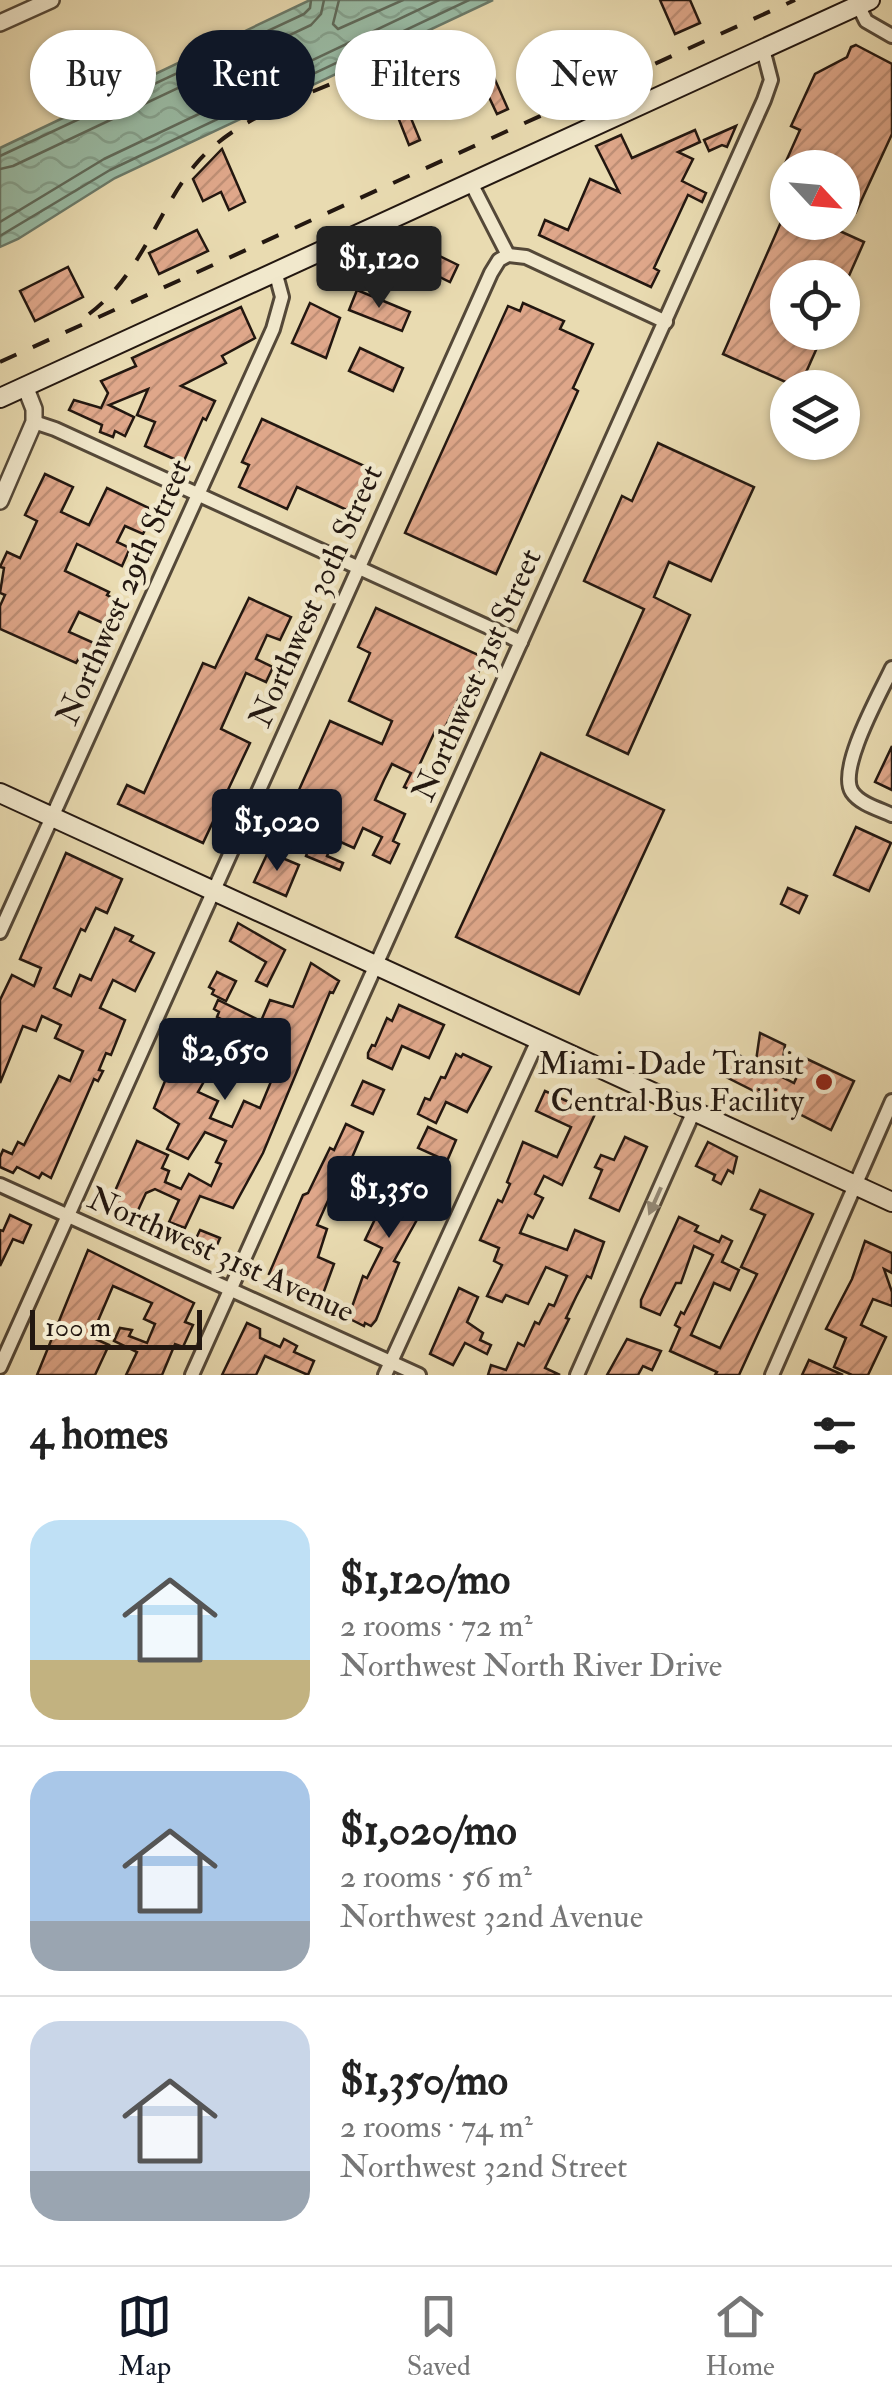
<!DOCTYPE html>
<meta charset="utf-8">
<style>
body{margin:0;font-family:"IM FELL Double Pica",serif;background:#f2f2f2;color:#222;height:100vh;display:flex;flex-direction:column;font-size:38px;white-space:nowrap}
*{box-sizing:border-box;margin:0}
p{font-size:32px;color:#767676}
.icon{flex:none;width:55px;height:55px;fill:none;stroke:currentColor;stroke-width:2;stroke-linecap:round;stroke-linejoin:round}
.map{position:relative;height:1375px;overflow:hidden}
.drawer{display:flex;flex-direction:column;background:#fff;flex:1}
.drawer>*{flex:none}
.hud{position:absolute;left:30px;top:30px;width:832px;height:90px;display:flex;gap:20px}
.needle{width:65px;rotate:116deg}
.fabs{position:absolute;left:770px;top:150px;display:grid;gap:20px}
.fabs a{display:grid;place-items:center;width:90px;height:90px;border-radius:50%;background:#fff;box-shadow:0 2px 8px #0004;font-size:50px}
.scale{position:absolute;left:30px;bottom:25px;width:172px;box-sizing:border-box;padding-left:10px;border:5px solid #231710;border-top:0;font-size:28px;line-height:35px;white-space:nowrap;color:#231710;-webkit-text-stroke:8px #f1e8cc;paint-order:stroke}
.price{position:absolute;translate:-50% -85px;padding:0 22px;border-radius:10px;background:#111827;color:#fff;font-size:32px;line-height:65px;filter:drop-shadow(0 2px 5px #0008)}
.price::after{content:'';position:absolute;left:50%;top:60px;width:30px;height:22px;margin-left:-15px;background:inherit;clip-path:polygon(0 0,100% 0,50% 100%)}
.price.active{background:#222;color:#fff}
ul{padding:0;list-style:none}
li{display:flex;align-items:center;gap:30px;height:250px;padding:0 30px}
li+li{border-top:2px solid #e0e0e0}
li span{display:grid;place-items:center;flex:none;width:280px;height:200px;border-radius:30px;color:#555}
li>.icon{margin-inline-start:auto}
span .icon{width:120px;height:120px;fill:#fffc;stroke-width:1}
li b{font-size:42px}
h2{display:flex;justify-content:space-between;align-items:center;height:120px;padding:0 30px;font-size:42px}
.pill{padding:0 35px;border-radius:45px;background:#fff;box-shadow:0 2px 8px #0004;font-size:35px;line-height:90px}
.pill.active{background:#111827;color:#fff}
.tab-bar{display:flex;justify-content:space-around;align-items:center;height:140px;border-top:2px solid #e0e0e0;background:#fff;font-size:28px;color:#767676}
.tab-bar a{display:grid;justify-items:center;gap:5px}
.tab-bar .active{color:#111827}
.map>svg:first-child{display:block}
.water{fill:url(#water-waves);stroke:#6a7a6a;stroke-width:2.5}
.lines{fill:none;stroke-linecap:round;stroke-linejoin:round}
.shore{stroke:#5e6a5b;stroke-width:2.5}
.building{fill:url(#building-hatch);stroke:#231710;stroke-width:2.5}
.minor-casing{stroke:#544838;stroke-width:18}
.tertiary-casing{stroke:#544838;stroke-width:20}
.secondary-casing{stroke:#231710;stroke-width:22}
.minor{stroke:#f1e8cc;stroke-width:12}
.tertiary{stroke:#f1e8cc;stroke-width:15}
.secondary{stroke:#f1e8cc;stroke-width:18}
.rail{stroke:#231710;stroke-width:4;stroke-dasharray:18 18;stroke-linecap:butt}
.oneway{fill:#948a77}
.poi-dot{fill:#8f2418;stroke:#f1e8cc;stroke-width:4}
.labels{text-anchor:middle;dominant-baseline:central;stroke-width:9;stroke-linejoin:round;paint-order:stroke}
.street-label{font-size:32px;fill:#231710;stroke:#f1e8cc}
.poi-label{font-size:32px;fill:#231710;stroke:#f1e8cc;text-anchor:end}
</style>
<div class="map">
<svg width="892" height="1375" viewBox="0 0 892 1375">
<defs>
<pattern id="water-waves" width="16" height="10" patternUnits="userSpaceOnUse" patternTransform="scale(2.5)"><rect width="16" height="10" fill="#99bca6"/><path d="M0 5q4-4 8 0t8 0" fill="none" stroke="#84a18e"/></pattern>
<pattern id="building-hatch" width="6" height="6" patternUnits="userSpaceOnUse" patternTransform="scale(2.5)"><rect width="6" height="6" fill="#dfa78a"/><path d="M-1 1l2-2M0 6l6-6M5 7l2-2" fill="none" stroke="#bf8f76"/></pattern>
</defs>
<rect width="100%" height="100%" fill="#e9dbb1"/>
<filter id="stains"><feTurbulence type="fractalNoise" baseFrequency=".002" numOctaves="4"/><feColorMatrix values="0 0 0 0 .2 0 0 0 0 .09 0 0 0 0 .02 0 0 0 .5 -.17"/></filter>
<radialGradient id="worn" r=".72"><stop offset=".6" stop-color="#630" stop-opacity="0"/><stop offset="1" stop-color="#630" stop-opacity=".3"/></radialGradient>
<polygon class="water" points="310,0 493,0 115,178 18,239 0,247 0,148"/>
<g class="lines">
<g class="shore">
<polyline points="339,0 333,24 338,29 403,0"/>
<polyline points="0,156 304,14 310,8 311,0"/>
<polyline points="0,169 13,166 311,25 321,14 324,0"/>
<polyline points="0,222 104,159 439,0"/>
<polyline points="0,236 110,170 469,0"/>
</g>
</g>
<g class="building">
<polygon points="660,0 690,0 700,23 675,34"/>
<polygon points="563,43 570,58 547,68 556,88 537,97 523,68 542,60 540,54"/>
<polygon points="856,45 892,64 892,134 856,212 842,206 842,168 783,168 800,130 791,126 815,74 847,57 851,47"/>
<polygon points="492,73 508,109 497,114 480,78"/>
<polygon points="404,90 413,109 408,111 420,140 409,145 394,107 390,108 386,98"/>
<polygon points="736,126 727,147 722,145 709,151 704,140"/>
<polygon points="695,130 700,142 678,152 693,159 682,181 706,193 702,202 688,195 654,268 659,271 651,287 539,235 545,220 568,230 590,179 619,192 596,146 621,135 632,158"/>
<polygon points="222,149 245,202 229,210 221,192 203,201 193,179"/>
<polygon points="781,222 820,222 864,242 848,278 788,278 788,332 824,332 799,388 723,354"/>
<polygon points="197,230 208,251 159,274 149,253"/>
<polygon points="425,249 458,265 450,282 417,266"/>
<polygon points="68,267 83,297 35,321 20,291"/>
<polygon points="357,290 410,312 402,331 349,310"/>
<polygon points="310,303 340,318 326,358 292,343"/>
<polygon points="523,303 564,321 560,329 593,344 573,388 578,391 496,574 405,533 508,306 520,311"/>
<polygon points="241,307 255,338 222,356 226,363 181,386 215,401 206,420 203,418 183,463 145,446 155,422 137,415 148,389 109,405 134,417 125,436 115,431 113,437 100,432 102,425 69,410 74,400 101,408 108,393 101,381 136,366 132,358"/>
<polygon points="360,348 403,368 393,391 349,371"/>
<polygon points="262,419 369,468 349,511 297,487 287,509 239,487 249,465 242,462"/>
<polygon points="658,443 754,487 711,581 669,562 654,597 690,615 628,754 587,735 644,609 584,581 622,496 632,501"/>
<polygon points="45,474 73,487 61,512 89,525 107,488 155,511 143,534 125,526 117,542 130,548 122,566 77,544 65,571 109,592 107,595 116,600 105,624 79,612 69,632 96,644 90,659 81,655 76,663 0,629 0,606 5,595 0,593 4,568 0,567 7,552 20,558 37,521 25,515"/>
<polygon points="249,598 291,617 280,640 267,635 256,659 273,667 266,682 246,673 221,729 250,743 203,843 118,804 127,785 144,793 203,663 215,668"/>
<polygon points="376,608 485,658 467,697 461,694 444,730 437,727 418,768 431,774 425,787 421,785 417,792 404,787 411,773 392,764 384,780 375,800 405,814 393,841 399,844 390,863 373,855 382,837 363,828 354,848 334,839 327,856 343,863 340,870 306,856 309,847 304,845 314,822 297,814 301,805 294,801 330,721 382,744 392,721 349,701 370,653 358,647"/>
<polygon points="892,746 892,790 875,782"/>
<polygon points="541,753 664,810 579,994 456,937"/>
<polygon points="856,827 891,843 869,891 834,875"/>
<polygon points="268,852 299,865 286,896 254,882"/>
<polygon points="66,853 122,879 107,913 96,908 85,931 81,929 54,988 71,996 80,975 91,980 115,928 133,936 130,941 154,953 135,991 113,980 100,1008 125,1020 111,1055 106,1053 99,1070 103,1071 98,1081 94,1079 51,1178 42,1173 39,1178 17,1167 13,1173 0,1167 0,1157 3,1150 12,1154 18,1142 24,1145 59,1076 70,1081 83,1051 55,1038 61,1025 42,1016 36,1031 23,1026 0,1083 0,1000 12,975 34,986 41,968 20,959"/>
<polygon points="788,888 807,896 799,913 781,904"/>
<polygon points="238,923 285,950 267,986 256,981 266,962 230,941"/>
<polygon points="311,963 339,981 333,993 330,992 263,1153 233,1208 200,1196 185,1228 169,1222 179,1200 155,1189 146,1193 134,1219 108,1207 137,1141 168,1155 162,1168 169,1171 165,1182 181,1189 189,1174 211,1186 221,1164 216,1162 226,1141 205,1132 188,1159 167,1149 179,1124 154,1108 183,1037 192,1020 214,1031 202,1057 214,1064 198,1092 218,1101 210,1118 232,1127 244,1101 260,1108 275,1072 249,1061 256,1046 233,1035 237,1027 217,1017 219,1012 214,1009 218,1000 261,1021 270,1000 293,1007"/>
<polygon points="217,972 236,981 226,1001 212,994 214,990 209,987"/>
<polygon points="399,1005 444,1025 429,1058 402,1046 392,1069 368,1058 368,1053 372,1045 375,1046 387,1018 392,1021"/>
<polygon points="760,1033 785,1045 783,1059 756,1061"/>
<polygon points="731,1051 794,1083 805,1058 854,1081 831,1130 720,1074"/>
<polygon points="456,1054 461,1057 463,1054 491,1067 467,1112 446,1102 436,1123 418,1114 425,1098 430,1100 441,1077 445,1078"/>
<polygon points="363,1081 384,1090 373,1114 352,1105"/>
<polygon points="545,1091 595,1114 562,1185 544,1176 535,1194 543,1198 533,1218 528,1215 520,1233 567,1250 575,1230 604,1242 591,1278 587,1276 576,1297 566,1318 569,1319 545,1368 560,1375 488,1375 491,1365 506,1370 518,1343 524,1346 535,1322 539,1324 549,1304 554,1306 567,1276 546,1267 528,1304 506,1295 502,1302 487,1296 502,1265 494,1261 499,1248 480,1240 498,1200 502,1202 510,1184 507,1182 523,1142 557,1157 571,1127 536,1111"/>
<polygon points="346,1124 363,1132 338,1190 334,1196 331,1194 317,1225 327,1229 318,1257 334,1264 320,1302 306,1296 309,1289 291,1280 286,1292 269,1284 273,1276 269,1274 303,1195 308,1193 330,1148 334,1150"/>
<polygon points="428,1127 456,1140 447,1161 418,1148"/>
<polygon points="625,1137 647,1147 619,1211 590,1198 602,1170 595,1167 601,1155 614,1160"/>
<polygon points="708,1142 737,1157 733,1173 728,1170 721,1184 713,1180 715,1175 696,1166"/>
<polygon points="385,1168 434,1189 394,1261 399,1263 376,1320 371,1326 365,1323 364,1326 348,1318 363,1276 367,1278 382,1248 365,1240 388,1192 377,1186"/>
<polygon points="760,1190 813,1214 739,1375 715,1375 717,1372 670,1351 680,1328 675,1325 681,1312 684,1314 713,1255 694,1246 681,1283 676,1283 660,1315 641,1307 641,1300 679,1217 698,1226 695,1231 719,1242 722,1236 732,1241 722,1262 739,1270 730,1290 714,1283 691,1335 720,1348 757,1274 741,1267 765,1215 751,1209"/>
<polygon points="10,1215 31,1225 23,1243 13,1239 0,1266 0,1230 3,1231"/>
<polygon points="200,1230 220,1238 214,1252 193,1245"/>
<polygon points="865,1241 892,1253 892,1273 884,1269 892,1292 892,1306 873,1299 861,1325 886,1337 868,1375 852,1375 834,1367 846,1338 826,1329 852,1279"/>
<polygon points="88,1250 194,1303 185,1322 193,1325 183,1347 175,1344 162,1375 126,1375 137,1352 114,1341 120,1328 132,1330 129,1336 147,1343 155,1324 144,1319 152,1303 113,1286 91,1337 109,1345 95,1375 37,1375"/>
<polygon points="459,1288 478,1297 467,1322 483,1333 480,1340 491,1345 487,1354 465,1343 453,1365 430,1354"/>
<polygon points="247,1323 260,1329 260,1338 280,1347 284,1339 297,1346 294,1352 314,1361 308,1375 265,1356 256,1375 222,1375"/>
<polygon points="627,1339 661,1351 652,1370 643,1366 638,1375 607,1375"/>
<polygon points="809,1360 843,1375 802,1375"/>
</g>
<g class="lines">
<defs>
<g id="minor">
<polyline points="858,5 866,21 892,36"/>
<polyline points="471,183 508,255"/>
<polyline points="508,255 526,257 666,322"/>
<polyline points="34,422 55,429 521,642"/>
<path d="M 892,668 C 881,692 837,769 852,792 C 860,804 879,809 892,815"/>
<polyline points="0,932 273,329 282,297 275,271"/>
<polyline points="0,1185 419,1375"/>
<polyline points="0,1367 491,273 499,260 508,255"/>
<polyline points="192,1375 764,100 771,80 763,49"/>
<polyline points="385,1375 538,1040"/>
<polyline points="577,1375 694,1111"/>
<polyline points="772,1375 892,1101"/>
</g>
<g id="tertiary">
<polyline points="0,23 51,0"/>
<polyline points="0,501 34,422 34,409 25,386"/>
</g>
<g id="secondary">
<polyline points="0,398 870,0"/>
<polyline points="0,793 892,1202"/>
</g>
</defs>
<use href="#minor" class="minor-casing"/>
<use href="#tertiary" class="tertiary-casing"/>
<use href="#secondary" class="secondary-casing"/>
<use href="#minor" class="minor"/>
<use href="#tertiary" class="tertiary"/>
<use href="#secondary" class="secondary"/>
<g class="rail">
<path d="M 89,314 C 141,275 156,213 195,165 C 235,117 306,96 361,71"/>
<polyline points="0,362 795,0"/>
</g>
</g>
<defs><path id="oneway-solid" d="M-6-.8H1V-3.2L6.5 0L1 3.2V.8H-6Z" transform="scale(2.5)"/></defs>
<use class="oneway" href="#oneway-solid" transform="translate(655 1201) rotate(114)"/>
<circle class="poi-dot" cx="824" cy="1082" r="10"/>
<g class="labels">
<g class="street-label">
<text transform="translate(124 592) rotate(-66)">Northwest 29th Street</text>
<text transform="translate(316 596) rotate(-66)">Northwest 30th Street</text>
<text transform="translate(477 675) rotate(-66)">Northwest 31st Street</text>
<text transform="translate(221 1255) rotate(24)">Northwest 31st Avenue</text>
</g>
<g class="poi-label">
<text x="804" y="1064">Miami-Dade Transit<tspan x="804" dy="37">Central Bus Facility</tspan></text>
</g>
</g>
<rect width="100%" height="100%" filter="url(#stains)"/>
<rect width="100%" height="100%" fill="url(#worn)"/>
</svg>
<div class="fabs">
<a><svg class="needle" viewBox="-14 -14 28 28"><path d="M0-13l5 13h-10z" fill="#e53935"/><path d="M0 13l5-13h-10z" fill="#767676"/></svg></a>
<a><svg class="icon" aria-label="locate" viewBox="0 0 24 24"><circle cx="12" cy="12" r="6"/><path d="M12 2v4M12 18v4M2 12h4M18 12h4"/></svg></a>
<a><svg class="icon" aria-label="layers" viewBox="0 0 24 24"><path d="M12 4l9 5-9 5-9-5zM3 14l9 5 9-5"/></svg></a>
</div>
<div class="scale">100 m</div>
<b class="price active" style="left:379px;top:311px">$1,120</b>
<b class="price" style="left:277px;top:874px">$1,020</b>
<b class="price" style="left:225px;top:1103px">$2,650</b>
<b class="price" style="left:389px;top:1241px">$1,350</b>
<div class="hud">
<a class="pill">Buy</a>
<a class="pill active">Rent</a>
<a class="pill">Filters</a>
<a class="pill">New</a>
</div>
</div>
<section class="drawer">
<h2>4 homes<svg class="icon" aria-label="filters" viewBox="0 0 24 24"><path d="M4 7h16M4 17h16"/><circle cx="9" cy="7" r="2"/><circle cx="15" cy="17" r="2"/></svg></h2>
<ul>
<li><span style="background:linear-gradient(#bfe0f5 70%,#c2b280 0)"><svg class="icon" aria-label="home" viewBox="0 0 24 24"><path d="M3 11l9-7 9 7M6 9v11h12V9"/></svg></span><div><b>$1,120/mo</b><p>2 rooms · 72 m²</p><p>Northwest North River Drive</p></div></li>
<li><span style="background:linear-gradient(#a9c7e8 75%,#9aa5b1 0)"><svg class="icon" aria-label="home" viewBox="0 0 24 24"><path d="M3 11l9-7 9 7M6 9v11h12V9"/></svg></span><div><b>$1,020/mo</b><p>2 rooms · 56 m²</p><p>Northwest 32nd Avenue</p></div></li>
<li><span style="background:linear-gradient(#c9d6e8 75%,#9aa5b1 0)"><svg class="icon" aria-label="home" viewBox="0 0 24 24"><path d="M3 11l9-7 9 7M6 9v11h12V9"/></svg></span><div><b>$1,350/mo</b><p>2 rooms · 74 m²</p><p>Northwest 32nd Street</p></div></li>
</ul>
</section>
<nav class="tab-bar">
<a class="active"><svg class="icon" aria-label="map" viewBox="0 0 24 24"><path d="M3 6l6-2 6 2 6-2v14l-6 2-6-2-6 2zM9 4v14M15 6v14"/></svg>Map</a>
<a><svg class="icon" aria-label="saved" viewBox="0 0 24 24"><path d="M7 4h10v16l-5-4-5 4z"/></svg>Saved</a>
<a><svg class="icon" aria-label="home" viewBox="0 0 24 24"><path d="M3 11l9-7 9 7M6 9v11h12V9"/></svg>Home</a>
</nav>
